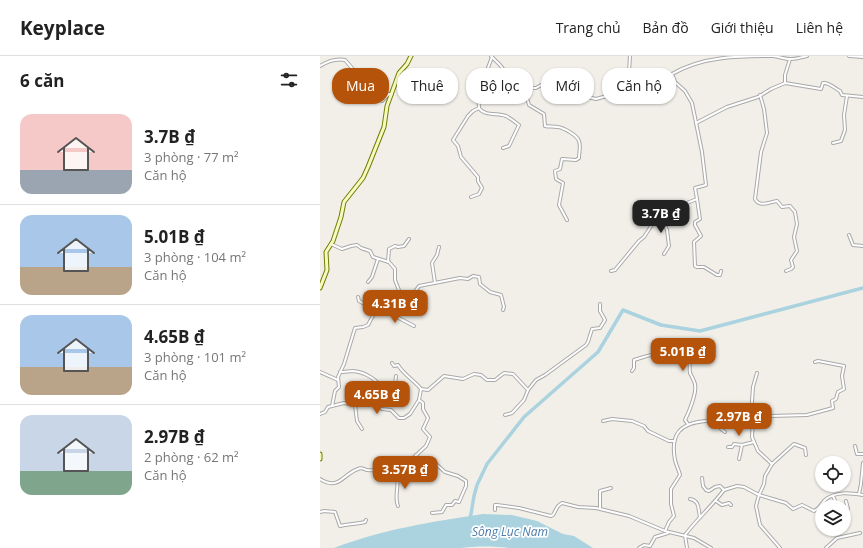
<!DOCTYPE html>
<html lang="vi">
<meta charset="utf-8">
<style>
body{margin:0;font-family:"Open Sans",sans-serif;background:#f6f6f6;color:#222;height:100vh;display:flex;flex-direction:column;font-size:15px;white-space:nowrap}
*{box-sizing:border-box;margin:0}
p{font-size:13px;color:#767676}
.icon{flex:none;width:22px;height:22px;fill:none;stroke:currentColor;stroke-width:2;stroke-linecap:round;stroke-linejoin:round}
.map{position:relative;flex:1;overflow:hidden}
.side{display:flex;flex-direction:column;background:#fff;width:320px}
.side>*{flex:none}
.top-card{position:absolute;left:12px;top:12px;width:380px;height:36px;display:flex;gap:8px}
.controls{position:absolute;left:495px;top:400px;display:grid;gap:8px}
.controls a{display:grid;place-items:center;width:36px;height:36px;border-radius:50%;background:#fff;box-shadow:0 1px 3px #0004;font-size:20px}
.price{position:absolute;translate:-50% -34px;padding:0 9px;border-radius:8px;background:#b45309;color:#fff;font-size:13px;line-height:26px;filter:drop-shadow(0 1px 2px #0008)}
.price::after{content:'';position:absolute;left:50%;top:24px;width:12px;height:9px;margin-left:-6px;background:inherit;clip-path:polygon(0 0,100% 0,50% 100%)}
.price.current{background:#222;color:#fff}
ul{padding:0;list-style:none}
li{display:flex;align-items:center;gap:12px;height:100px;padding:0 20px}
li+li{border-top:1px solid #e0e0e0}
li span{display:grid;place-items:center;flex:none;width:112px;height:80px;border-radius:12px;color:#555}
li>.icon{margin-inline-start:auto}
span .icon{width:48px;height:48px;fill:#fffc;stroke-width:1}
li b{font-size:17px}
h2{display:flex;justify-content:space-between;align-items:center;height:48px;padding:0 20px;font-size:17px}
.pill{padding:0 14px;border-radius:16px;background:#fff;box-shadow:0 1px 3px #0004;font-size:14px;line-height:36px}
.pill.current{background:#b45309;color:#fff}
header{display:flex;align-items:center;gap:24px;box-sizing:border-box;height:56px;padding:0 20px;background:#fff;border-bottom:1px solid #e0e0e0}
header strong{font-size:19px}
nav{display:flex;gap:22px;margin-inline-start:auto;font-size:14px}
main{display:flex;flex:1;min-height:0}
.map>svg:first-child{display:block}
.water{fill:#aad3df}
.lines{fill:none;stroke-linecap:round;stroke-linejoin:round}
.river{stroke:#aad3df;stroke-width:3.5}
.street-casing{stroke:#a9a9a9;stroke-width:4}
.secondary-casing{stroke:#707d05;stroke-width:5}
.street{stroke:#fff;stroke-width:2}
.secondary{stroke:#f7fabf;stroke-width:3}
.labels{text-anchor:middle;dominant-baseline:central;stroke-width:3.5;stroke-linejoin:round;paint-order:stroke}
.water-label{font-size:12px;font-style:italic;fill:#4a7aab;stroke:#fff}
</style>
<header>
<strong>Keyplace</strong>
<nav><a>Trang chủ</a><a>Bản đồ</a><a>Giới thiệu</a><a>Liên hệ</a></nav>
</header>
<main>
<section class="side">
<h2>6 căn<svg class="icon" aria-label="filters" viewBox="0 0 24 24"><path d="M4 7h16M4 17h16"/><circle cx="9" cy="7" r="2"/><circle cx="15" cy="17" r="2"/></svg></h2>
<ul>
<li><span style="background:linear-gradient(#f6c9c9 70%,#9aa5b1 0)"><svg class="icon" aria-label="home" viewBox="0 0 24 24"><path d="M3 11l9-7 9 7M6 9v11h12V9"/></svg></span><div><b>3.7B ₫</b><p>3 phòng · 77 m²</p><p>Căn hộ</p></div></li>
<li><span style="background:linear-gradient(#a9c7e8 65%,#b9a48a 0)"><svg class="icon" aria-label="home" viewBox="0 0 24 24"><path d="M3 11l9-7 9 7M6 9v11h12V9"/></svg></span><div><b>5.01B ₫</b><p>3 phòng · 104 m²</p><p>Căn hộ</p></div></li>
<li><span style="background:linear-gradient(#a9c7e8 65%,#b9a48a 0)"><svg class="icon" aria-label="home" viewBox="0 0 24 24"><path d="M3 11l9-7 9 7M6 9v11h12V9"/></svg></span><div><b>4.65B ₫</b><p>3 phòng · 101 m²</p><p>Căn hộ</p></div></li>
<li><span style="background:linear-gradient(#c9d6e8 70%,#7fa58c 0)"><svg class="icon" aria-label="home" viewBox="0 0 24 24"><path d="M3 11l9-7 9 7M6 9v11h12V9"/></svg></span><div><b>2.97B ₫</b><p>2 phòng · 62 m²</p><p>Căn hộ</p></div></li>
</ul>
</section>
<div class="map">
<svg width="543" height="492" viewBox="0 0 543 492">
<rect width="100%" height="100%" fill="#f2efe9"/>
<path class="water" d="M 163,458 L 192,459 L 217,465 L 243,478 L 254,480 L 273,492 L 189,492 C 173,490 158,490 141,492 L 14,492 C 64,473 111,466 163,458 Z"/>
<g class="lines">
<polyline class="river" points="150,464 154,440 157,429 167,408 204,361 278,296 303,254 341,269 380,275 543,232"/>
<defs>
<g id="street">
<path d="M 171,0 L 180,9 L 191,23 L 204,32 L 209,49 L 224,58 L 225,70 C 229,71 233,70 238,71 C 244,72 257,79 259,85 C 261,90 259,97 259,102 L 256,104 L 242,103 L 240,113 L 235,115 L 236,123 L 243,127 L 239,149 L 247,164"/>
<polyline points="529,0 543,1"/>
<path d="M 0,10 C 8,5 16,2 25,4 L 60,44 L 62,45 L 69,38 L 72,38"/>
<polyline points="465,27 465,19 470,3"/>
<polyline points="204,32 216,32 223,28 227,28 242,37 252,38 262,42 268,41 276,43 294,38 301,22 309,17 310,0"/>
<path d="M 440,39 L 444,53 L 447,77 L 441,96 L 435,143 C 440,152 449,146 457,145 L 462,151 L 470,150 L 475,156 L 477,168 L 474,181 L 477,195 L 471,204 L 473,211 L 471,213 L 466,215"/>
<path d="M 159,52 C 164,60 177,57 186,60 C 190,62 195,66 199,69 L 189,90 L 183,92"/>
<path d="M 376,67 L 407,51 L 438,41 L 451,33 L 465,27 L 501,33 L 503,27 C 509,26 514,32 520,35 L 522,39 L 543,41"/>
<polyline points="513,87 521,85 525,74 524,59 527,40"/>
<polyline points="151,141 159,138 162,132 158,125 158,121 141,101 138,90 133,84 148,60 153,55 159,52 158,32 165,20 172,1"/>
<polyline points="377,143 380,163 375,166 375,169 381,180 374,186 375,210 377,211 384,211 397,219 400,219 401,215"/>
<polyline points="338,161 344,167 347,174 349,190 344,198"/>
<polyline points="529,179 533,189 543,190"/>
<polyline points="11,188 22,193 31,190 37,189 41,192 50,195 53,201 69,206 75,213 75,224 82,242"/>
<polyline points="68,206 69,193 75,190 78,191 84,190 89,183"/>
<path d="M 291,215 L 295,214 L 319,185 L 324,181 L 335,164 L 341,157 L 377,143 L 375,132 L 386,129 L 382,96 L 372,47 L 365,35 L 355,26 L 352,18 C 383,0 419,0 453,0 C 460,1 465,3 471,3 C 477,3 482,1 487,0"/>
<polyline points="48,226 52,221 58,203"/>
<polyline points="115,227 112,207 117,199 119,191"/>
<polyline points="38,241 39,245 56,254"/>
<polyline points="70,255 73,259 94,270"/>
<path d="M 312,315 L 314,312 L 314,304 C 326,300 358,290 368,301 C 371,305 369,312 370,317 C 372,321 374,324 375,328 C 377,337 369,356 365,364 L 368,368"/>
<polyline points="0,316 18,324"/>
<path d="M 20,316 C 25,316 29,315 33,315 C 47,316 57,325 66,335 L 75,328 L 76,320"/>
<polyline points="437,317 433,331 431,359 433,363 432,381 438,395 452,408 445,420 444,428 439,439 436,450 440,469 460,492"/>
<polyline points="101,333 108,334 124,320 143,323 154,318 161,319 167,324 175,324 184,317 193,318 208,334 216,324 225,319 266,289 268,286 272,273 280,272 285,264 280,255 280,248"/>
<polyline points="35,349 37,365 42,373"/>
<polyline points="12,350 15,335 19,331 18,321 24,308 35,272 43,271 48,269 56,254 70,255 83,242 91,241 99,230 140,222 148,223 153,220 159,221 160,228 170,236 181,239 184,251 183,254"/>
<path d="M 0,358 L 5,356 L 8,351 L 24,347 L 35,349 L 49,348 L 54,348 L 62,353 L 71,354 L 79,362 L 84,362 L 90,358 L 99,344 L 101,333 C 94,324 84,319 78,309 L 74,310 L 72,307"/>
<polyline points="185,359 192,357 204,344 208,334"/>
<polyline points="400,363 401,373 405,376"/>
<polyline points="283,365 292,363 312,365 324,370 328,375 349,385 354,385"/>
<polyline points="535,390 537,398 543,398"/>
<polyline points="408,391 412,391 414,388 422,389 434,386"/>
<polyline points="96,399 98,403 115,407 125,416 138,420 146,425 146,430 139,446 135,445 132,449 126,449 122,456 112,457"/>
<polyline points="419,403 422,389"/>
<polyline points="452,408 474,388 485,392 486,399"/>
<polyline points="382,422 383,430 386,434 389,435 395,431 400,430 404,434"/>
<path d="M 0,423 C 19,435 23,418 38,413 C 41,411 44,413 47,414 C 60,415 66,414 76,422 L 85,417 L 91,404 L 106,390 L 110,381 L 103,373 L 108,362 L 103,353 L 103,347 L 99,344"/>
<path d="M 77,423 C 79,432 74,440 78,450"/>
<polyline points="539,438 541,428 543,407"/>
<polyline points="513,440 518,451"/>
<path d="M 370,443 C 380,445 378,453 380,461"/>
<polyline points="396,445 402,449 409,447 411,449"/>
<polyline points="280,453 280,435 291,432"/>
<polyline points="175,454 175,449 177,449 199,452 231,460 233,459 238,450 242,447 258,451 276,452 309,460 345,475 374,482 391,492"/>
<path d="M 0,456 L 4,455 L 15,456 L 20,470 C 28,468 38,468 45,466 L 46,464"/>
<polyline points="524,456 528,453 526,445"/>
<path d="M 345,475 L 349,466 L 354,460 L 351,448 L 351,433 L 360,419 C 359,414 356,409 355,404 C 350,378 360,367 386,365 C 389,365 391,362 394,362 C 399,362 405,365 410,364 C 411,364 413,362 415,361 L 487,359 L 513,352 L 512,345 L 516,343 L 518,336 L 524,333 L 522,320 L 524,310 L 498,305 L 495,306"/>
<polyline points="319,492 324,489 330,490 335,481 348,477"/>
<path d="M 367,492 L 365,479 C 377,463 392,450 404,434 L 417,430 L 424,431 L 439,439 L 466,447 L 473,453 L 482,449 L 494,455 C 499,453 501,448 505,444 C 515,435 531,437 543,439"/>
<polyline points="506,492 517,482 540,477"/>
</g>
<g id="secondary">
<polyline points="0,232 7,214 6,196 13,185 21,161 24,146 43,122 48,111 64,71 67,50 79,17 87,8 91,0"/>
<polyline points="0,398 0,403"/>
</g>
</defs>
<use href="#street" class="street-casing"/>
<use href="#secondary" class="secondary-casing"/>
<use href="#street" class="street"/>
<use href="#secondary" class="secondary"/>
</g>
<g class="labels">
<g class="water-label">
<text x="190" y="475">Sông Lục Nam</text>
</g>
</g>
</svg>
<div class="controls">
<a><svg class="icon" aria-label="locate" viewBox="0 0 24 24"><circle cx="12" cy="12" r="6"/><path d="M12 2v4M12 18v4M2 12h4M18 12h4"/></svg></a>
<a><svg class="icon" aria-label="layers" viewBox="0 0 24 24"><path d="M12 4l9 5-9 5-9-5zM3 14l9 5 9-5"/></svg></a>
</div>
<b class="price current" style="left:341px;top:178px">3.7B ₫</b>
<b class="price" style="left:75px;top:268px">4.31B ₫</b>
<b class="price" style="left:363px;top:316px">5.01B ₫</b>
<b class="price" style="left:57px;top:359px">4.65B ₫</b>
<b class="price" style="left:419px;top:381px">2.97B ₫</b>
<b class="price" style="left:85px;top:434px">3.57B ₫</b>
<div class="top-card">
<a class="pill current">Mua</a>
<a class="pill">Thuê</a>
<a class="pill">Bộ lọc</a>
<a class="pill">Mới</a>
<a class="pill">Căn hộ</a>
</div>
</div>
</main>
